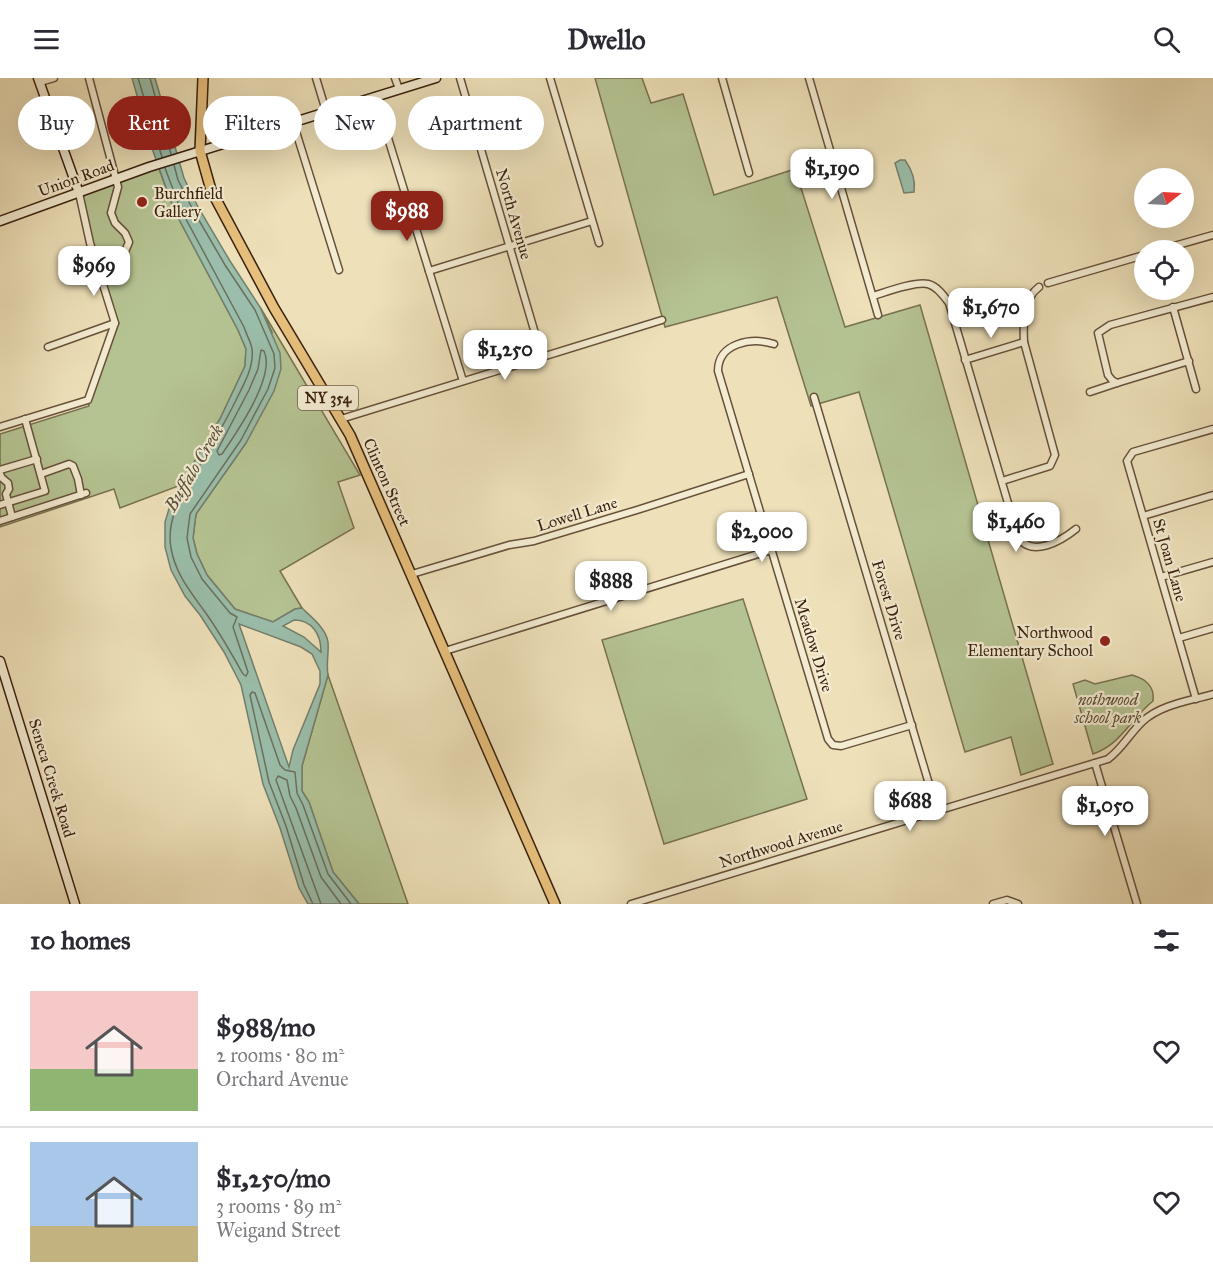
<!DOCTYPE html>
<meta charset="utf-8">
<style>
body{margin:0;font-family:"IM FELL Great Primer",serif;background:#f7f7f7;color:#2b2b33;height:100vh;display:flex;flex-direction:column;font-size:22px;white-space:nowrap}
*{box-sizing:border-box;margin:0}
p{font-size:20px;color:#7c7c81}
.icon{flex:none;width:33px;height:33px;fill:none;stroke:currentColor;stroke-width:2;stroke-linecap:round;stroke-linejoin:round}
.map{position:relative;height:826px;overflow:hidden}
.panel{display:flex;flex-direction:column;background:#fff;flex:1}
.panel>*{flex:none}
.banner{position:absolute;left:18px;top:18px;width:600px;height:54px;display:flex;gap:12px}
.needle{width:39px;rotate:72deg}
.fabs{position:absolute;left:1134px;top:90px;display:grid;gap:12px}
.fabs a{display:grid;place-items:center;width:60px;height:60px;border-radius:50%;background:#fff;box-shadow:0 6px 24px #0002;font-size:30px}
.price{position:absolute;translate:-50% -51px;padding:0 14px;border-radius:12px;background:#fff;color:#222;font-size:20px;line-height:39px;filter:drop-shadow(0 2px 3px #0008)}
.price::after{content:'';position:absolute;left:50%;top:36px;width:18px;height:14px;margin-left:-9px;background:inherit;clip-path:polygon(0 0,100% 0,50% 100%)}
.price.selected{background:#8f2418;color:#fff}
ul{padding:0;list-style:none}
li{display:flex;align-items:center;gap:18px;height:150px;padding:0 30px}
li+li{border-top:2px solid #e1e1e2}
li span{display:grid;place-items:center;flex:none;width:168px;height:120px;border-radius:0px;color:#555}
li>.icon{margin-inline-start:auto}
span .icon{width:72px;height:72px;fill:#fffc;stroke-width:1}
li b{font-size:26px}
h2{display:flex;justify-content:space-between;align-items:center;height:72px;padding:0 30px;font-size:26px}
.chip{padding:0 21px;border-radius:27px;background:#fff;box-shadow:0 6px 24px #0002;font-size:21px;line-height:54px}
.chip.selected{background:#8f2418;color:#fff}
header{display:flex;justify-content:space-between;align-items:center;height:78px;padding:0 30px;background:#fff;font-size:27px;font-weight:700}
.map>svg:first-child{display:block}
.green{fill:#b5c392;stroke:#787250;stroke-width:1.5}
.water{fill:#9abeab;stroke:#747f6d;stroke-width:1.5;fill-rule:evenodd}
.lines{fill:none;stroke-linecap:round;stroke-linejoin:round}
.shore{stroke:#6a705d;stroke-width:1.5}
.street-casing{stroke:#67513a;stroke-width:9}
.secondary-casing{stroke:#3a210f;stroke-width:11}
.primary-casing{stroke:#3a210f;stroke-width:12}
.street{stroke:#f4ecd2;stroke-width:6}
.secondary{stroke:#f4ecd2;stroke-width:8}
.primary{stroke:#e7c07d;stroke-width:9}
.poi-dot{fill:#8f2418;stroke:#f4ecd2;stroke-width:2}
.labels{text-anchor:middle;dominant-baseline:central;stroke-width:4.5;stroke-linejoin:round;paint-order:stroke}
.shield{fill:#f4ecd2;stroke:#725e4a;stroke-width:1.5}
.shield-label{font-size:15px;font-weight:bold;fill:#3a210f}
.street-label{font-size:16px;fill:#3a210f;stroke:#f4ecd2}
.poi-label{font-size:16px;fill:#3a210f;stroke:#f4ecd2;text-anchor:start}
.park-label{font-size:16px;font-style:italic;fill:#594a30;stroke:#f4ecd2}
.water-label{font-size:18px;font-style:italic;fill:#57503e;stroke:#f4ecd2}
</style>
<header><svg class="icon" aria-label="menu" viewBox="0 0 24 24"><path d="M4 6h16M4 12h16M4 18h16"/></svg>Dwello<svg class="icon" aria-label="search" viewBox="0 0 24 24"><circle cx="10" cy="10" r="6"/><path d="M15 15l6 6"/></svg></header>
<div class="map">
<svg width="1213" height="826" viewBox="0 0 1213 826">
<rect width="100%" height="100%" fill="#eee1ba"/>
<filter id="stains"><feTurbulence type="fractalNoise" baseFrequency=".00333" numOctaves="4"/><feColorMatrix values="0 0 0 0 .2 0 0 0 0 .09 0 0 0 0 .02 0 0 0 .5 -.17"/></filter>
<radialGradient id="worn" r=".72"><stop offset=".6" stop-color="#630" stop-opacity="0"/><stop offset="1" stop-color="#630" stop-opacity=".3"/></radialGradient>
<g class="green">
<polygon points="595,0 642,0 651,25 683,16 714,117 795,91 845,249 920,227 1053,686 1021,697 1011,659 965,674 859,314 811,328 777,219 665,249"/>
<polygon points="158,88 174,132 238,252 246,271 245,288 220,341 181,407 120,430 114,411 0,449 0,356 89,328 88,322 115,245 79,115"/>
<polygon points="260,229 360,397 338,404 354,450 280,493 302,530 295,531 273,544 235,531 207,497 197,476 193,460 196,436 246,365 272,254"/>
<polygon points="743,521 807,721 664,766 602,562"/>
<polygon points="328,597 408,826 359,826 333,794 309,724 302,713 302,688"/>
<path d="M 1132,597 C 1146,601 1155,608 1153,623 C 1130,641 1122,666 1093,676 L 1073,606 L 1085,602 L 1095,606 Z"/>
</g>
<g class="water">
<path d="M 132,0 L 155,0 L 184,100 L 198,129 L 230,183 L 260,229 L 280,275 L 281,291 L 274,313 L 246,365 L 196,436 L 193,460 L 197,476 L 207,497 L 235,531 L 273,544 L 295,531 L 302,530 C 311,539 326,550 328,564 C 329,575 326,586 328,597 L 302,688 L 302,713 L 309,724 L 333,794 L 359,826 L 308,826 L 299,810 L 280,750 L 263,706 L 241,607 L 224,574 L 200,537 L 185,518 L 171,492 L 165,469 L 165,444 L 172,421 L 220,341 L 245,288 L 246,271 L 238,252 L 174,132 L 153,73 ZM 294,542 C 312,542 321,556 321,574 L 304,559 L 283,548 ZM 239,546 L 301,569 L 312,576 L 320,593 L 320,606 L 293,672 L 289,689 Z"/>
<path d="M 900,82 L 905,82 C 912,92 916,102 914,114 L 904,115 L 895,85 Z"/>
</g>
<g class="lines">
<g class="shore">
<polyline points="138,0 162,79"/>
<polyline points="150,0 171,76"/>
<path d="M 165,90 L 180,130 L 244,249 C 246,256 251,264 252,271 C 254,288 245,304 238,318 C 228,339 217,358 205,378 C 189,407 165,435 171,470 C 175,495 190,513 205,534 C 219,553 231,575 243,596 L 246,598 L 248,594 L 233,549 L 237,539 L 230,535 L 202,501 L 191,479 L 187,460 L 190,436 L 241,362 L 268,311 L 275,290 L 274,276 L 255,232 L 225,187 L 193,132 L 178,102 L 174,87"/>
<path d="M 261,272 L 264,273 C 276,298 237,354 222,376 L 219,377 L 217,373 L 249,312 L 258,291 Z"/>
<polyline points="313,826 304,807 286,748 269,704 250,617 252,614 255,615 280,687 285,692 295,694 297,715 303,727 328,796 351,826"/>
<polyline points="321,826 276,702 278,698 287,702 290,718 296,730 321,799 341,826"/>
</g>
<defs>
<g id="street">
<polyline points="89,0 118,109 111,135 115,145 125,155 129,164 124,176 96,185"/>
<polyline points="316,0 326,33"/>
<polyline points="395,0 399,11"/>
<polyline points="460,0 542,279"/>
<polyline points="550,0 599,165"/>
<polyline points="722,0 749,95"/>
<polyline points="809,0 878,237"/>
<polyline points="40,4 54,0"/>
<polyline points="375,18 463,303"/>
<polyline points="293,44 339,192"/>
<polyline points="1160,172 1213,157"/>
<polyline points="429,193 592,143"/>
<polyline points="1048,205 1144,177"/>
<path d="M 873,218 C 886,214 915,203 928,206 C 937,208 944,218 949,225 L 1018,459 C 1032,480 1061,463 1076,451"/>
<polyline points="1173,229 1196,311"/>
<path d="M 774,266 C 751,259 718,265 718,293 L 828,661 L 833,667 L 841,668 L 912,647"/>
<polyline points="48,269 115,245"/>
<polyline points="965,282 1024,264"/>
<polyline points="1189,283 1117,305 1112,302 1108,297 1098,255 1110,247 1213,219"/>
<polyline points="1090,314 1117,305"/>
<polyline points="814,319 937,733"/>
<polyline points="341,341 662,242"/>
<polyline points="0,349 88,322 115,245 90,165 79,115"/>
<polyline points="0,392 37,381"/>
<polyline points="0,396 2,400 8,405 9,411 6,416 12,439"/>
<polyline points="41,396 69,386 73,388 78,401 81,417"/>
<path d="M 1002,403 L 1050,388 L 1055,377 L 1024,264 C 1023,246 1023,221 1039,209"/>
<polyline points="0,427 45,413 25,341"/>
<polyline points="1143,438 1213,417"/>
<polyline points="0,443 86,415"/>
<polyline points="412,496 509,467 534,463 637,432 749,396"/>
<polyline points="1161,499 1213,484"/>
<polyline points="1179,560 1213,550"/>
<polyline points="445,573 771,472"/>
<polyline points="1196,621 1127,383 1133,374 1213,351"/>
<polyline points="1095,685 1137,826"/>
<path d="M 631,826 L 1108,681 C 1122,671 1130,655 1143,643 C 1162,626 1190,623 1213,616"/>
<polyline points="993,826 1007,822 1018,826"/>
</g>
<g id="secondary">
<polyline points="38,0 79,115"/>
<polyline points="0,143 149,89 436,0"/>
<polyline points="0,583 75,826"/>
</g>
<polyline id="primary" points="203,0 200,73 211,112 274,230 350,357 555,826"/>
</defs>
<use href="#street" class="street-casing"/>
<use href="#secondary" class="secondary-casing"/>
<use href="#primary" class="primary-casing"/>
<use href="#street" class="street"/>
<use href="#secondary" class="secondary"/>
<use href="#primary" class="primary"/>
</g>
<g class="poi-dot">
<circle cx="142" cy="124" r="6"/>
<circle cx="1105" cy="563" r="6"/>
</g>
<g class="labels">
<rect class="shield" x="298" y="308" width="60" height="24" rx="4.5"/>
<g class="shield-label">
<text x="328" y="320">NY 354</text>
</g>
<g class="street-label">
<text transform="translate(76 100) rotate(-20)">Union Road</text>
<text transform="translate(514 136) rotate(74)">North Avenue</text>
<text transform="translate(387 404) rotate(66)">Clinton Street</text>
<text transform="translate(577 436) rotate(-17)">Lowell Lane</text>
<text transform="translate(1170 482) rotate(74)">St Joan Lane</text>
<text transform="translate(889 522) rotate(73)">Forest Drive</text>
<text transform="translate(814 567) rotate(73)">Meadow Drive</text>
<text transform="translate(52 700) rotate(73)">Seneca Creek Road</text>
<text transform="translate(781 766) rotate(-17)">Northwood Avenue</text>
</g>
<g class="poi-label">
<text x="154" y="115">Burchfield<tspan x="154" dy="18">Gallery</tspan></text>
<text x="1093" y="554" text-anchor="end">Northwood<tspan x="1093" dy="18">Elementary School</tspan></text>
</g>
<g class="park-label">
<text x="1108" y="621">nothwood<tspan x="1108" dy="18">school park</tspan></text>
</g>
<g class="water-label">
<text transform="translate(194 390) rotate(-59)">Buffalo Creek</text>
</g>
</g>
<rect width="100%" height="100%" filter="url(#stains)"/>
<rect width="100%" height="100%" fill="url(#worn)"/>
</svg>
<div class="fabs">
<a><svg class="needle" viewBox="-14 -14 28 28"><path d="M0-13l5 13h-10z" fill="#e53935"/><path d="M0 13l5-13h-10z" fill="#7c7c81"/></svg></a>
<a><svg class="icon" aria-label="locate" viewBox="0 0 24 24"><circle cx="12" cy="12" r="6"/><path d="M12 2v4M12 18v4M2 12h4M18 12h4"/></svg></a>
</div>
<b class="price" style="left:832px;top:122px">$1,190</b>
<b class="price selected" style="left:407px;top:164px">$988</b>
<b class="price" style="left:94px;top:219px">$969</b>
<b class="price" style="left:991px;top:261px">$1,670</b>
<b class="price" style="left:505px;top:303px">$1,250</b>
<b class="price" style="left:1016px;top:475px">$1,460</b>
<b class="price" style="left:762px;top:485px">$2,000</b>
<b class="price" style="left:611px;top:534px">$888</b>
<b class="price" style="left:910px;top:754px">$688</b>
<b class="price" style="left:1105px;top:759px">$1,050</b>
<div class="banner">
<a class="chip">Buy</a>
<a class="chip selected">Rent</a>
<a class="chip">Filters</a>
<a class="chip">New</a>
<a class="chip">Apartment</a>
</div>
</div>
<section class="panel">
<h2>10 homes<svg class="icon" aria-label="filters" viewBox="0 0 24 24"><path d="M4 7h16M4 17h16"/><circle cx="9" cy="7" r="2"/><circle cx="15" cy="17" r="2"/></svg></h2>
<ul>
<li><span style="background:linear-gradient(#f6c9c9 65%,#8fb573 0)"><svg class="icon" aria-label="home" viewBox="0 0 24 24"><path d="M3 11l9-7 9 7M6 9v11h12V9"/></svg></span><div><b>$988/mo</b><p>2 rooms · 80 m²</p><p>Orchard Avenue</p></div><svg class="icon" aria-label="heart" viewBox="0 0 24 24"><path d="M12 20l-8-8c-3-5 5-10 8-4 3-6 11-1 8 4z"/></svg></li>
<li><span style="background:linear-gradient(#a9c7e8 70%,#c2b280 0)"><svg class="icon" aria-label="home" viewBox="0 0 24 24"><path d="M3 11l9-7 9 7M6 9v11h12V9"/></svg></span><div><b>$1,250/mo</b><p>3 rooms · 89 m²</p><p>Weigand Street</p></div><svg class="icon" aria-label="heart" viewBox="0 0 24 24"><path d="M12 20l-8-8c-3-5 5-10 8-4 3-6 11-1 8 4z"/></svg></li>
</ul>
</section>
